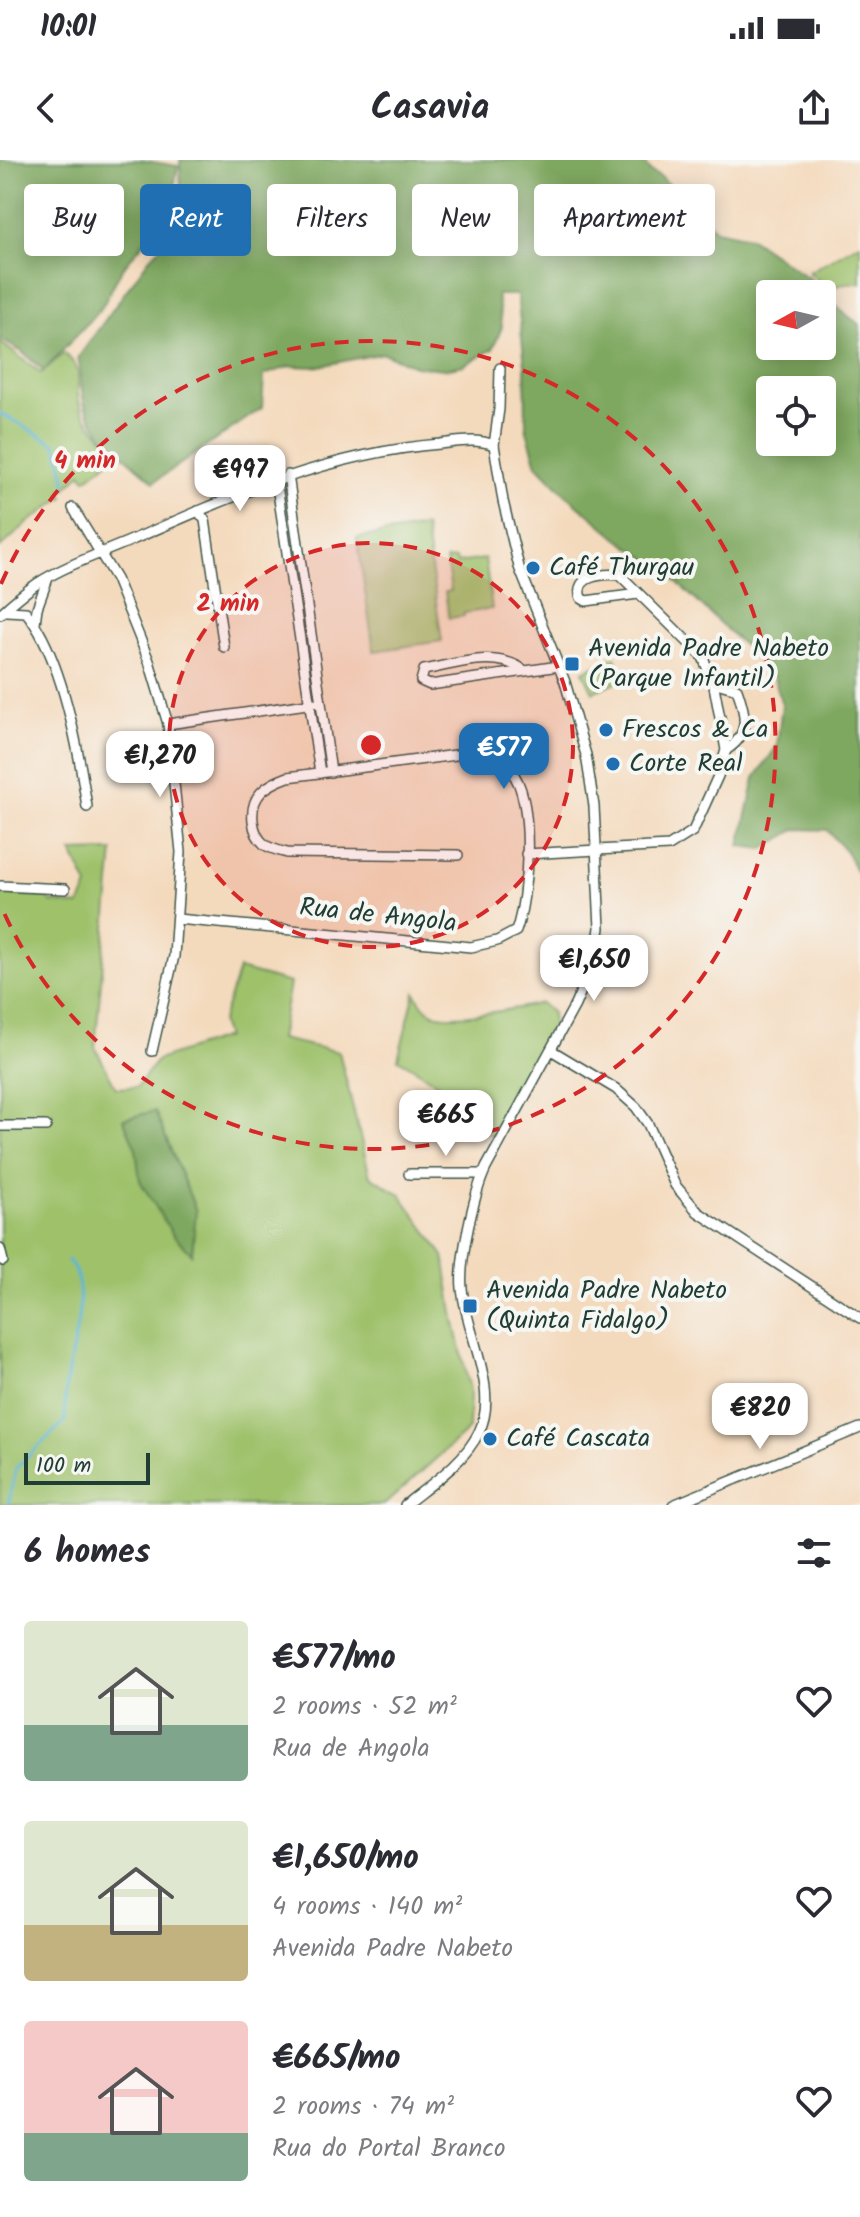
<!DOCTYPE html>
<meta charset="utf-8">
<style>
body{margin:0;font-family:Kalam,sans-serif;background:#f7f7f7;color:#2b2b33;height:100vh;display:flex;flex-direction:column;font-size:30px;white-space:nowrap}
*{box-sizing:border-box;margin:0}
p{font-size:26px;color:#7c7c81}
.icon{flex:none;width:44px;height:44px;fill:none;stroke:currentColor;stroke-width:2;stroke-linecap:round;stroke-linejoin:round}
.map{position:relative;height:1345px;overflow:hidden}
.side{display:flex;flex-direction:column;background:#fff;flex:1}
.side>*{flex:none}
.top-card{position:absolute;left:24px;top:24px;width:812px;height:72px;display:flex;gap:16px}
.needle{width:52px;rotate:262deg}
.fabs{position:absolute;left:756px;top:120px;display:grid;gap:16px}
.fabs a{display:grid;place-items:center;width:80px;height:80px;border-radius:8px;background:#fff;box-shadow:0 4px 20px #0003;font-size:40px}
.scale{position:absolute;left:24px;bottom:20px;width:126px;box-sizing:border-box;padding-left:8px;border:4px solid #1f3d34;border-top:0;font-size:22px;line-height:28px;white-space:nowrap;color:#1f3d34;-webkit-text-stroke:6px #f6f6f2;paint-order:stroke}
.price{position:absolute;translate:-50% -68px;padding:0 18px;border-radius:16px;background:#fff;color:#222;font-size:26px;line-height:52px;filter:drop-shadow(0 2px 4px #0008)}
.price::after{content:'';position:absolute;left:50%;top:48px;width:24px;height:18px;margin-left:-12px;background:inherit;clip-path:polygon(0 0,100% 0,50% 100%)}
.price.current{background:#1f6fb2;color:#fff}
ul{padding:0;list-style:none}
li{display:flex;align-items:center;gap:24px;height:200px;padding:0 24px}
li span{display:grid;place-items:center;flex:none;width:224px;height:160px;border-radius:8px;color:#555}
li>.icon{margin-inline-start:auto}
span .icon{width:96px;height:96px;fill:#fffc;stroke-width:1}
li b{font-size:34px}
h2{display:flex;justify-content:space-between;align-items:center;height:96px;padding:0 24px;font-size:34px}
.chip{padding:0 28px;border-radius:8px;background:#fff;box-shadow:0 4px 20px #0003;font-size:28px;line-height:72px}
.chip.current{background:#1f6fb2;color:#fff}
.status{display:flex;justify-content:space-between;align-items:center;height:56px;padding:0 40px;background:#fff;direction:ltr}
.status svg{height:22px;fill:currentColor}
header{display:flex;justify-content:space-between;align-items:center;height:104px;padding:0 24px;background:#fff;font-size:36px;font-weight:800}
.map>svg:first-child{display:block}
.green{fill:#9ec16b;stroke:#5e7f50;stroke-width:2}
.forest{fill:#7ea75f;stroke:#4e724a;stroke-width:2;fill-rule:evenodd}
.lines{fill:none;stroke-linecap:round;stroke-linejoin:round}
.stream{stroke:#57b5d5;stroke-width:3}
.street-casing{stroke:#3f5549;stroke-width:12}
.street{stroke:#fff;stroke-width:9}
.ring{fill:none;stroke:#d62828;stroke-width:4;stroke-dasharray:14 10}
.poi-dot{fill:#1f6fb2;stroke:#f6f6f2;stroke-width:3}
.labels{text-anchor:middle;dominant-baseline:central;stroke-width:8;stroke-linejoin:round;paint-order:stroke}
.poi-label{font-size:26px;fill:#1f3d34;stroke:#f6f6f2;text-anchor:start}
.street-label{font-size:26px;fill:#1f3d34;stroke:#f6f6f2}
.centre{fill:#d62828;stroke:#f6f6f2;stroke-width:4}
.ring-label{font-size:24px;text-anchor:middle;font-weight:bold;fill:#d62828;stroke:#f6f6f2;stroke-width:8;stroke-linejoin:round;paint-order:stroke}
</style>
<div class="status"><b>10:01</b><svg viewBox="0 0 49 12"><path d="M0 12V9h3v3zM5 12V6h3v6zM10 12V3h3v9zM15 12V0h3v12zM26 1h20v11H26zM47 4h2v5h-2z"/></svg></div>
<header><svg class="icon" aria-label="back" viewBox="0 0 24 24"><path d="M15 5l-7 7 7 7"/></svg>Casavia<svg class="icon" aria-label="share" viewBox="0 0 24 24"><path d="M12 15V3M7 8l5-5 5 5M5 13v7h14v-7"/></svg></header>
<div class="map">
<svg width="860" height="1345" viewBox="0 0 860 1345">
<rect width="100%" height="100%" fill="#f6f6f2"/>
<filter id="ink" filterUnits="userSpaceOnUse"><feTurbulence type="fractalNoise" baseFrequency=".0125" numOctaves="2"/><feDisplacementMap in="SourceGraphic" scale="16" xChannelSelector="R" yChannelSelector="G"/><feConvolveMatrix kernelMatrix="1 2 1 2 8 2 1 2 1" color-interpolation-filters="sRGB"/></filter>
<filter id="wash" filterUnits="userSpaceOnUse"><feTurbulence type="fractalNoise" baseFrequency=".006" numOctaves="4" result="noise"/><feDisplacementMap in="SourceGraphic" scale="32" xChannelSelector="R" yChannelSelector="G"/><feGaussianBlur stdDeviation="1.8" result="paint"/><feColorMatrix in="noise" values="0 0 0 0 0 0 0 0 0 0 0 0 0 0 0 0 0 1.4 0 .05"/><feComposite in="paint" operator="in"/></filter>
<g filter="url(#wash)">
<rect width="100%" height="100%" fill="#f4dabd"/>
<g class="green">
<polygon points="860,83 860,123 846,123 828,129 809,112"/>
<path d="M 0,182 L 41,213 L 64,193 C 91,217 70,222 82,250 C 89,266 107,281 119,293 L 86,319 L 81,313 L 61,333 L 64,337 L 26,364 L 0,388 Z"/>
<polygon points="425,367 442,481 374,491 357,378"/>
<polygon points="456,399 457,403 485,399 492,449 464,453 464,456 449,458 445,432 451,431 446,400"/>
<polygon points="615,497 624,519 593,532 583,511"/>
<polygon points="113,691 95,887 116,928 137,927 157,900 226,877 221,863 239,809 290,823 280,879 339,892 370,1016 400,1034 444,1096 454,1159 470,1230 469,1269 384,1345 0,1345 0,733 48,737 51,742 79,746 88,726 72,692"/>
<path d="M 415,832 C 420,842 424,849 435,854 C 453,861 521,848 541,843 L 552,853 L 553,866 L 493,976 C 472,964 471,958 456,941 C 440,923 419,911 398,899 Z"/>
</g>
<g class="forest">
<polygon points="0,0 141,0 178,6 169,51 122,109 102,147 44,211 22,192 0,179"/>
<path d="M 180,0 L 642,0 L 650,11 L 660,16 L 716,70 L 749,77 L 820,126 L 839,149 L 860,165 L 860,718 L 846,691 L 827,670 L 797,669 L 763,689 L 740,686 L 755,618 L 777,586 L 782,545 L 774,518 L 744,486 L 664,410 L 618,379 L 564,333 L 537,305 L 526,268 L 525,205 L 517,135 L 497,135 L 502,167 L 493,189 L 464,205 L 444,209 L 415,206 L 383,193 L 315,207 L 291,206 L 264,215 L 262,248 L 154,322 C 132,301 97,277 86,248 C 79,231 83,214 78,198 L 149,99 L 182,65 ZM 822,134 L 822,186 L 770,186 L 770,134 ZM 822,230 L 822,282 L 770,282 L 770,230 Z"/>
<polygon points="155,951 196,1051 192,1094 173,1075 140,1021 136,989 123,959"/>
</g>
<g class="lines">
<g class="stream">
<polyline points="0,253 57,285 66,323"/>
<path d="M 8,1345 L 16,1308 L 65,1261 C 65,1247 65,1231 67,1217 C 72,1186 92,1126 68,1100"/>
</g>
</g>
</g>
<g filter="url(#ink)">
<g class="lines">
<defs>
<g id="street">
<polyline points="288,315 331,612"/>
<polyline points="276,319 320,613"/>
<polyline points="73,348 116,419 149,501 168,564 181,692 174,796 152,891"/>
<polyline points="198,351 205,360 224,487"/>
<path d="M 6,451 L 26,452 C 62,496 79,591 87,647"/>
<path d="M 0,454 C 12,443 25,432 38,423 C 66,405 102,393 132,380 C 232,336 330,293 440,284 C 458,282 476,278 494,285"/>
<polyline points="35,463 37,448 48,418"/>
<path d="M 525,511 C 497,489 456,504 424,510 L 421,521 L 430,525 L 559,506"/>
<path d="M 713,522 L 737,529 C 745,552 752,574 726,590"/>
<polyline points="168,564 314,543"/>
<path d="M 526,694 L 669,686 L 693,671 L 718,616 L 726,590 L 714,526 L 703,497 L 620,415 C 603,413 573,416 581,438 L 586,441 L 638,434"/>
<polyline points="0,726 65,729"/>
<path d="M 177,759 L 471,787 L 497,781 L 516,771 C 528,738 536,639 511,611 C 501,599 486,596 471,593 L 288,617 C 266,625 250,635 253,661 C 254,669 257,678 264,684 C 270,689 280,691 287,693 L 458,695"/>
<polyline points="551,890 616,929 636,947 648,964 675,1025 698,1052 860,1158"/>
<polyline points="0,966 46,966"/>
<polyline points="409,1014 483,1014"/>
<polyline points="0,1089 3,1101"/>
<path d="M 405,1345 C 431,1324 464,1303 479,1272 C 500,1230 466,1173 462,1128 C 459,1101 474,1033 486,1008 L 575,845 L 595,799 L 600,768 L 594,646 L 586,595 L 565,522 L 519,407 L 503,341 L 494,285 L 499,249 L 500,208"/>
<polyline points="673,1345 860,1268"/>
</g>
</defs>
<use href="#street" class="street-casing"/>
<use href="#street" class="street"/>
</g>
</g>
<circle cx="371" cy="585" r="202" fill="#d62828" fill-opacity=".12"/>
<g class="ring">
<circle cx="371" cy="585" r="202"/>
<path d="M1 424A404 404 0 1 1 1 746"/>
</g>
<g class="poi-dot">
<circle cx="533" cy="408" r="8"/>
<rect x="564" y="496" width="16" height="16" rx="4"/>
<circle cx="606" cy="570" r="8"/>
<circle cx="613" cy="604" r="8"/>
<rect x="462" y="1138" width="16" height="16" rx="4"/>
<circle cx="490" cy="1279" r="8"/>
</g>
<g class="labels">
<g class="poi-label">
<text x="549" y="408">Café Thurgau</text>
<text x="588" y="489">Avenida Padre Nabeto<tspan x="588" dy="30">(Parque Infantil)</tspan></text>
<text x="622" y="570">Frescos &amp; Ca</text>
<text x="629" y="604">Corte Real</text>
<text x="486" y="1131">Avenida Padre Nabeto<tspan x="486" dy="30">(Quinta Fidalgo)</tspan></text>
<text x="506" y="1279">Café Cascata</text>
</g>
<g class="street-label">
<text transform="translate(378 756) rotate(6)">Rua de Angola</text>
</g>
</g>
<circle cx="371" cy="585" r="12" class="centre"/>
<g class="ring-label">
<text x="85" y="308">4 min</text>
<text x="228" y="451">2 min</text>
</g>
</svg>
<div class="fabs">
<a><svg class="needle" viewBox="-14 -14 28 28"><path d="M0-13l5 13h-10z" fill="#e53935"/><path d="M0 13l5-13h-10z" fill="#7c7c81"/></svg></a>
<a><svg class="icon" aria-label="locate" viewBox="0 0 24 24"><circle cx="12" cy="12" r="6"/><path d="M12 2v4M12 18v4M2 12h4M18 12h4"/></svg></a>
</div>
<div class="scale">100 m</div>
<b class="price" style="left:240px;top:353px">€997</b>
<b class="price current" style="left:504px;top:631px">€577</b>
<b class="price" style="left:160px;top:639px">€1,270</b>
<b class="price" style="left:594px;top:843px">€1,650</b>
<b class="price" style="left:446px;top:998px">€665</b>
<b class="price" style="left:760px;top:1291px">€820</b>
<div class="top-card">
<a class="chip">Buy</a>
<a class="chip current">Rent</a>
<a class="chip">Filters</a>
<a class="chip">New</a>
<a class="chip">Apartment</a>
</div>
</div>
<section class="side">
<h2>6 homes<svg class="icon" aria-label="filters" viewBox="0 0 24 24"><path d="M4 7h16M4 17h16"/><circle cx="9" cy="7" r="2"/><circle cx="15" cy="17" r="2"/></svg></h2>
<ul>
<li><span style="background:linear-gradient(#dfe7d0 65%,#7fa58c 0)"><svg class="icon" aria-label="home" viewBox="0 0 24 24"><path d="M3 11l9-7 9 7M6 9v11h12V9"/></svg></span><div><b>€577/mo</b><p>2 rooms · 52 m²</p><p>Rua de Angola</p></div><svg class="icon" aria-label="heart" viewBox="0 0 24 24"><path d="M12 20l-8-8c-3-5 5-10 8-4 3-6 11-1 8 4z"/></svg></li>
<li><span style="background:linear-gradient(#dfe7d0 65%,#c2b280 0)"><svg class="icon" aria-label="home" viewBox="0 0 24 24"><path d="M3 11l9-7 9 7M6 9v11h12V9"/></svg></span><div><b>€1,650/mo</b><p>4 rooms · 140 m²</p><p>Avenida Padre Nabeto</p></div><svg class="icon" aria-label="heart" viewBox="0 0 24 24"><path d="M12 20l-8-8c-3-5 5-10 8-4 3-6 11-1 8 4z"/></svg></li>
<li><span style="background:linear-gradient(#f6c9c9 70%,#7fa58c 0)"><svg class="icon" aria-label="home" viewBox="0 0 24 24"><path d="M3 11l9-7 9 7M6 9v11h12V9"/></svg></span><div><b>€665/mo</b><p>2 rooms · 74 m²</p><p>Rua do Portal Branco</p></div><svg class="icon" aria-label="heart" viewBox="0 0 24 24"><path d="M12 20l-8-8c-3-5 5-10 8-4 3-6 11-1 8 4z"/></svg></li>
</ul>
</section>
